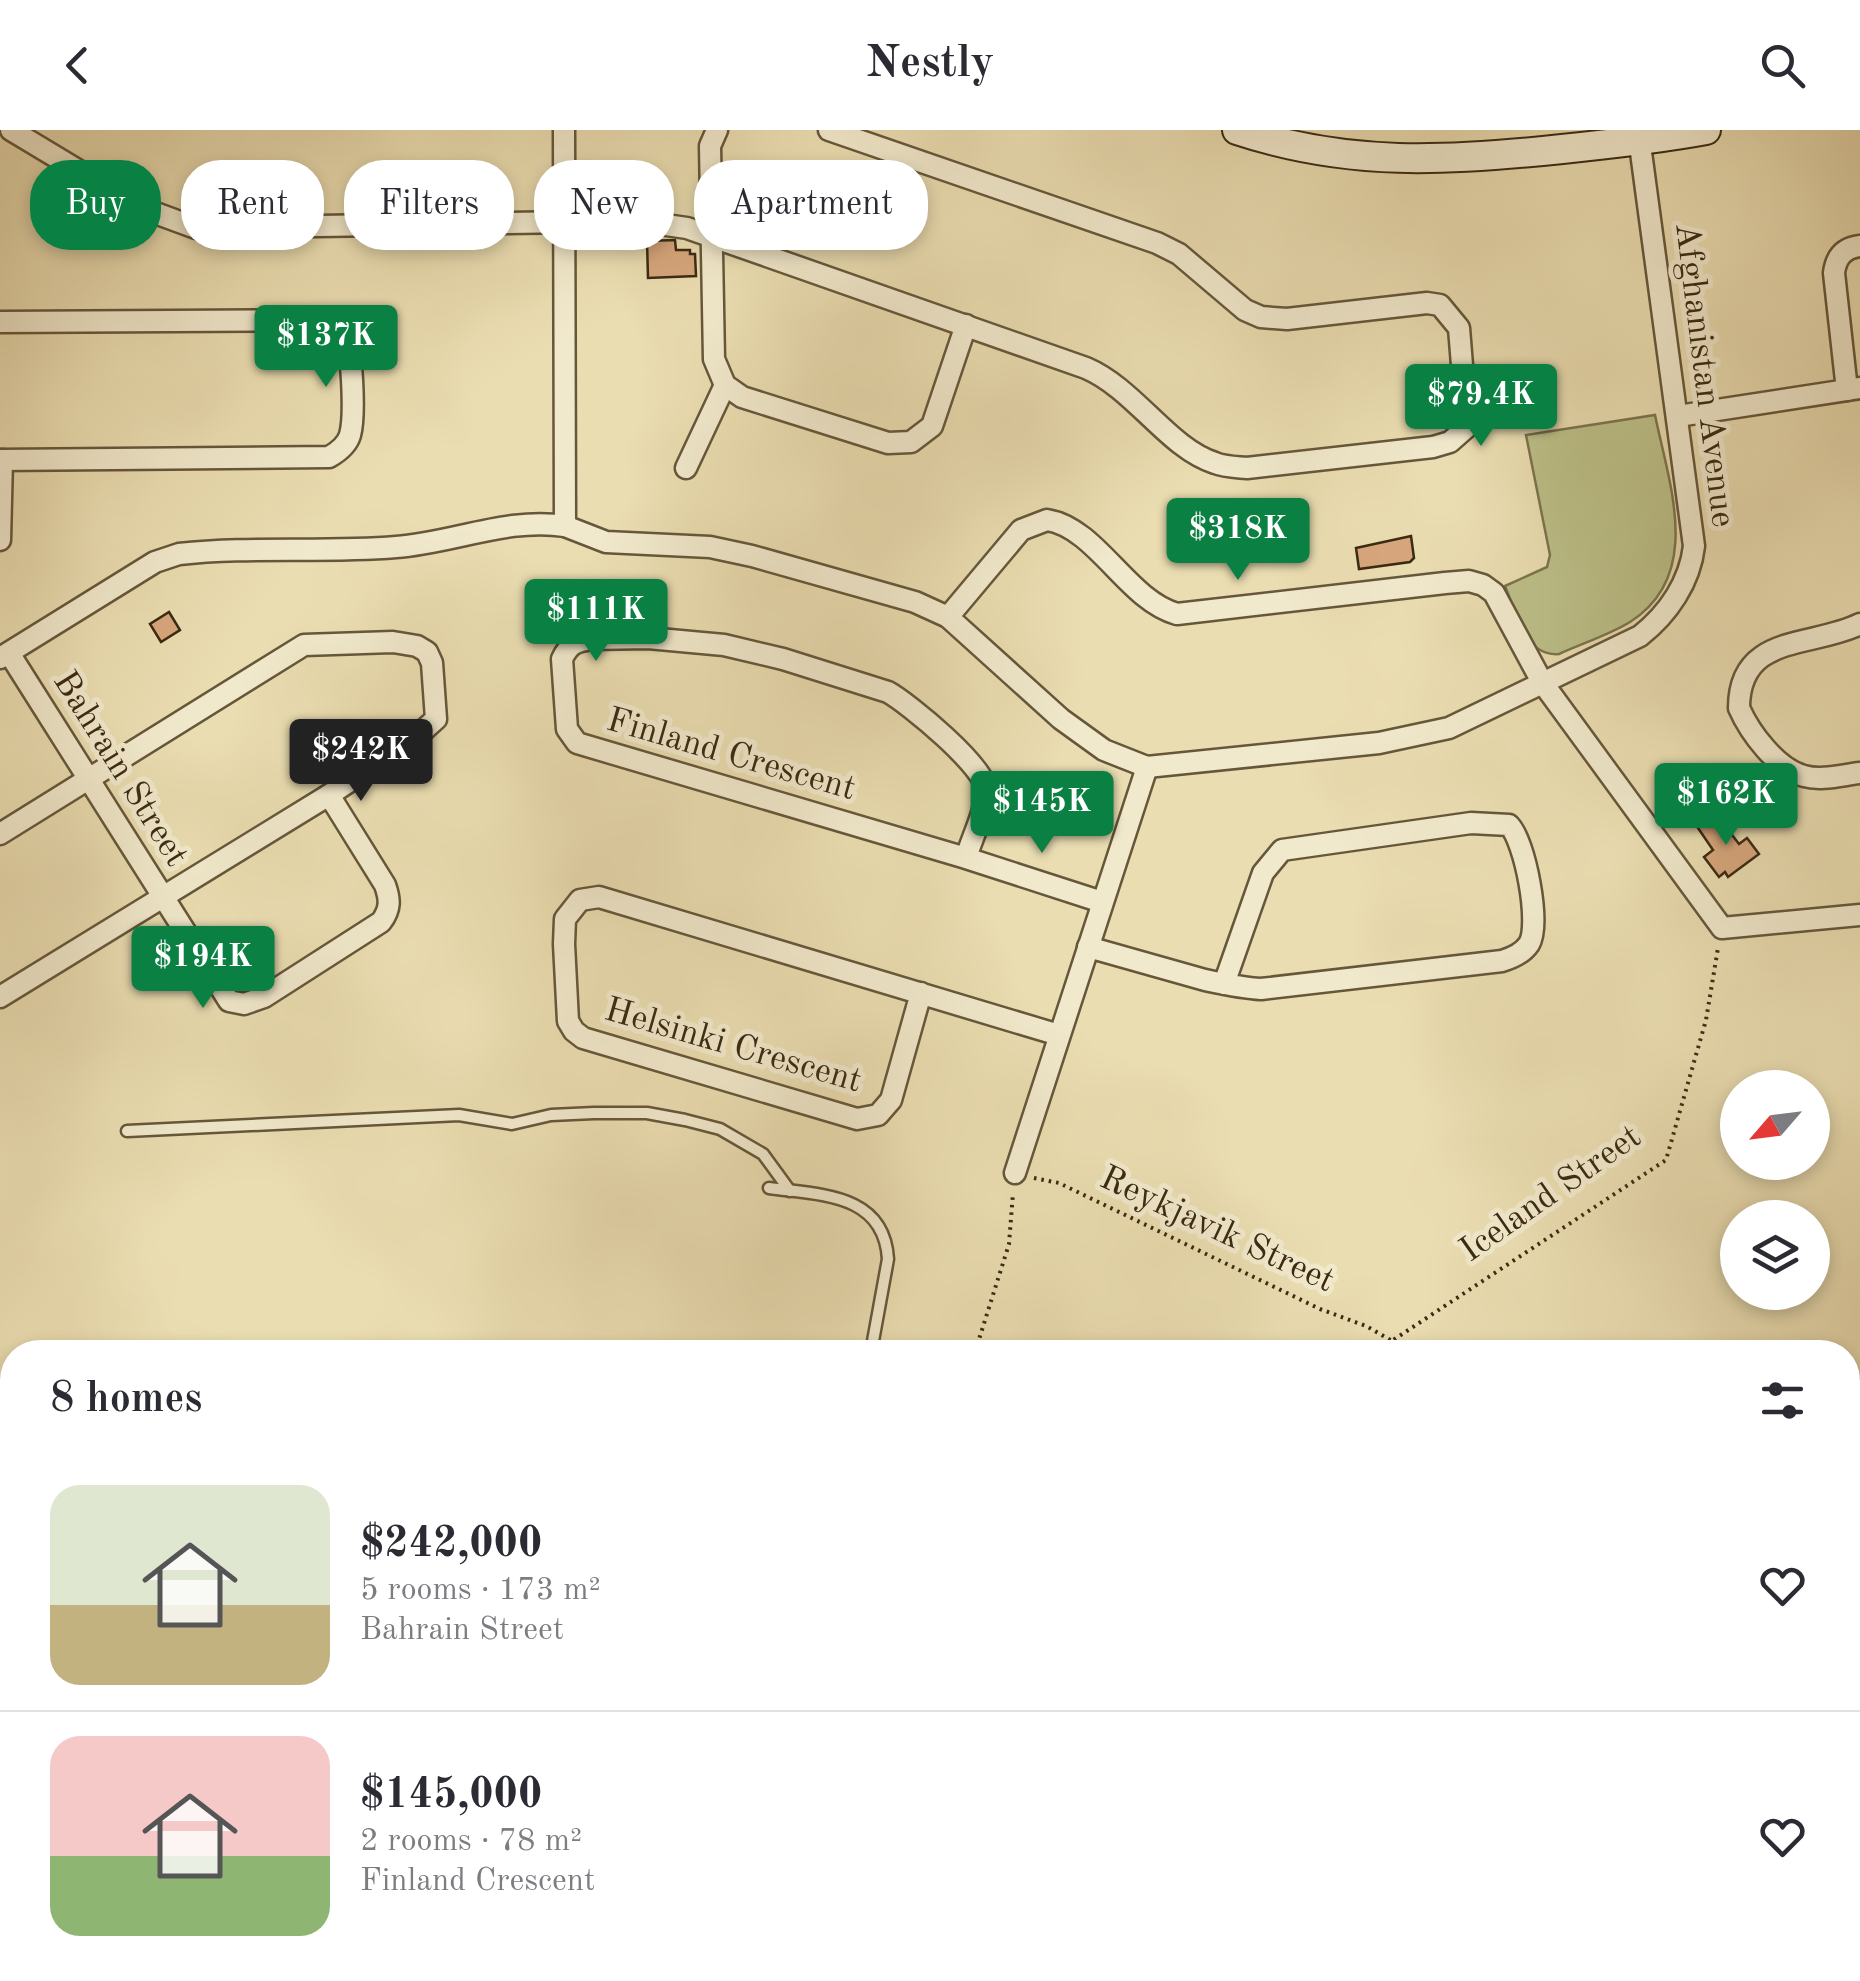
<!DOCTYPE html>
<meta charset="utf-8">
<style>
body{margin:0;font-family:"Old Standard TT",serif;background:#f2f2f3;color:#2b2b33;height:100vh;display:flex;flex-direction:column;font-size:38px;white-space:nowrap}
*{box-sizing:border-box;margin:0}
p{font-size:32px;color:#7c7c81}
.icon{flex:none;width:55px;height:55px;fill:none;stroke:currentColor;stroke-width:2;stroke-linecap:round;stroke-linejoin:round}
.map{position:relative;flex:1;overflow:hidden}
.sheet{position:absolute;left:0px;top:1210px;width:1860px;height:642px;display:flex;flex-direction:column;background:#fff;border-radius:40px 40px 0 0;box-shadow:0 5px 15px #0003}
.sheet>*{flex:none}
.banner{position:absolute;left:30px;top:30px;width:1000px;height:90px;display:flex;gap:20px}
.needle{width:65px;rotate:242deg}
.buttons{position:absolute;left:1720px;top:940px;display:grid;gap:20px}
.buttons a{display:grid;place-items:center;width:110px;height:110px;border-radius:50%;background:#fff;box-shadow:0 5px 15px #0003;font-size:50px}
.price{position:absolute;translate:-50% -85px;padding:0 22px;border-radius:10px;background:#0b8043;color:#fff;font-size:32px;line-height:65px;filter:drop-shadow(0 2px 5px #0008)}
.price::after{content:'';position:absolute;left:50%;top:60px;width:30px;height:22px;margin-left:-15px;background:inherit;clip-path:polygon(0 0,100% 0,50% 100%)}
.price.on{background:#222;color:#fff}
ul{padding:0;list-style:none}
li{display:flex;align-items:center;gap:30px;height:250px;padding:0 50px}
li+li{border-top:2px solid #e1e1e2}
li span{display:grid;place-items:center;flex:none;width:280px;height:200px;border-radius:30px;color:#555}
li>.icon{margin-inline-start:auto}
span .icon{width:120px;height:120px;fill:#fffc;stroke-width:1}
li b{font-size:42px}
h2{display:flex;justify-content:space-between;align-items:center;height:120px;padding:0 50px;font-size:42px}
.chip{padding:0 35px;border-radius:40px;background:#fff;box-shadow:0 5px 15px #0003;font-size:35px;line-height:90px}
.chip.on{background:#0b8043;color:#fff}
header{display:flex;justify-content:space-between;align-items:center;height:130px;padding:0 50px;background:#fff;font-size:45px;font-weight:800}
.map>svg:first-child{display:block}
.green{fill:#bcbf88;stroke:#7b744d;stroke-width:2.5}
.building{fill:#d7a67c;stroke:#3a2a12;stroke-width:2.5}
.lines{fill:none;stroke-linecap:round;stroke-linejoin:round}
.lane-casing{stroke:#66573a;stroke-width:15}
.street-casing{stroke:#66573a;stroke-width:25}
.secondary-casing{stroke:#3a2a12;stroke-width:32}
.path{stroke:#3a2a12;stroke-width:4;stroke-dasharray:2.5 5;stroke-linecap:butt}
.lane{stroke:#f1e9cc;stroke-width:10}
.street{stroke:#f1e9cc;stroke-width:20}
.secondary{stroke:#f1e9cc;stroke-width:28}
.labels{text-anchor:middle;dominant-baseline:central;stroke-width:10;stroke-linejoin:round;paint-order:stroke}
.street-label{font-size:35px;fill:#3a2a12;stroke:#f1e9cc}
</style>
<header><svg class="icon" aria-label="back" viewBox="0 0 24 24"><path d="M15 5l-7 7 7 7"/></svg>Nestly<svg class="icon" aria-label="search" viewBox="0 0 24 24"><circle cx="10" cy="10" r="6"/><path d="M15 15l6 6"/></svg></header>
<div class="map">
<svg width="1860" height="1851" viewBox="0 0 1860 1851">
<rect width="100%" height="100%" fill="#eaddb1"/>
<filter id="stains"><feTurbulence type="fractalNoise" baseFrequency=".002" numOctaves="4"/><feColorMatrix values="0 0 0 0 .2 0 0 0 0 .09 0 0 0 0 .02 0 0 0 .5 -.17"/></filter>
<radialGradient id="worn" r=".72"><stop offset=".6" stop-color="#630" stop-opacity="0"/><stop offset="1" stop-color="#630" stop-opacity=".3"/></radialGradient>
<path class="green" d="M 1655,285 C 1669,354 1704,445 1630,492 C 1609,505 1583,513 1559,524 C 1524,527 1516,482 1505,456 L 1547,437 L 1550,425 L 1526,305 Z"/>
<g class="building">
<polygon points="675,110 676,120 690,120 690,124 695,124 696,146 648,148 647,111"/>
<polygon points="1411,406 1414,428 1410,432 1359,439 1356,418"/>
<polygon points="169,482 180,500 161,512 150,494"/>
<polygon points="1716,684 1739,714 1747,708 1759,724 1728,747 1725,742 1719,747 1704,727 1713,720 1698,698"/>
</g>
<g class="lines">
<defs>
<g id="lane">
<polyline points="127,1001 459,985 512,994 551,985 594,983 647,983 685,990 720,999 763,1024 790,1061"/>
<path d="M 769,1058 C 820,1065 884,1063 888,1129 L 871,1222"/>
<polyline points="1848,1477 1860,1494"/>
</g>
<g id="street">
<path d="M 11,0 L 139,77 L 196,98 L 638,91 L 687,98 L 1086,238 C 1135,259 1168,318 1215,333 C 1225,337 1237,337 1247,338 L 1433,317 L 1450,312 L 1467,297 L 1459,198 L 1440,175 L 1427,173 L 1287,189 L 1261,187 L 1245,180 L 1179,124 L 1157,113 L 829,0"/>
<path d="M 564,0 L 565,396 L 606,412 L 710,417 L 752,426 L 915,472 L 948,487 L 1061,589 L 1104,620 L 1147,637 L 1379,613 L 1449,598 L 1640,506 C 1668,484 1690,452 1694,416 L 1638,0"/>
<polyline points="717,0 710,16 714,229 725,255 742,267 888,313 911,312 932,296 966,195"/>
<path d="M 0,192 L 322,190 C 330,192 337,195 343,202 C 353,216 355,287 350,305 C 347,315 338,322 329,327 L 0,330"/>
<path d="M 1847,260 L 1834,143 C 1836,127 1844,118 1860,116"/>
<polyline points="1678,286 1860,258"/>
<polyline points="686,338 725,255"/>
<polyline points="0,410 2,330"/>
<path d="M 948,487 L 1021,400 L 1047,390 C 1097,398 1127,470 1177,484 L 1445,453 L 1469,451 L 1483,455 L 1494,463 L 1542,552 L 1722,798 L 1860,785"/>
<path d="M 1860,494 C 1812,518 1739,503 1739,578 C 1750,603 1777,639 1804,646 C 1821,651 1842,645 1860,643"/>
<path d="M 9,523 L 229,871 L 244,874 L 264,867 L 381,792 C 391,779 390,769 385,755 L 329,665"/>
<path d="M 0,528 L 155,432 L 179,424 C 251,416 324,423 396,417 C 453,413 508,387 565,396"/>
<polyline points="0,704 304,515 393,512 417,516 427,522 432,533 436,589 416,607 329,665 0,867"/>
<path d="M 966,728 C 972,707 986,681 986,660 C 987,638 908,573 888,562 L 783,529 L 724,515 L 648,508 L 592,509 C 576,511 569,514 562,529 L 567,599 L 577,613 L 966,728 L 1102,772"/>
<path d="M 1088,817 L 1205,850 C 1224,854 1242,858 1261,859 L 1502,831 C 1512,828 1523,823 1529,814 C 1541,794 1525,711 1509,695 L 1471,693 L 1282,720 L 1263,743 L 1224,854"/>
<polyline points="921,863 891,970 878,985 857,989 583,908 574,901 568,891 564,814 565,789 580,770 599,767 1059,905"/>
<polyline points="1015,1043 1147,637"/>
<polyline points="818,1840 831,1851"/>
<polyline points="1738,1840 1751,1851"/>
<polyline points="477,1851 491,1840"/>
<polyline points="1637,1851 1638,1840"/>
</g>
<g id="secondary">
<path d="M 1237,0 C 1348,37 1448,31 1562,19 C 1610,14 1658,9 1706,0"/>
<polyline points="1848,1267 1860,1264"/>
<polyline points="598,1851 613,1840"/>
</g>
</defs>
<use href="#lane" class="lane-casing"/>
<use href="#street" class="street-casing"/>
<use href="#secondary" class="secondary-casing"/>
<g class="path">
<polyline points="1034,1048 1059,1053 1320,1179 1366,1196 1394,1212"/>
<polyline points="975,1222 1009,1114 1013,1063"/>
<polyline points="1375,1222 1666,1030 1706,890 1718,818"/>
</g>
<use href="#lane" class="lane"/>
<use href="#street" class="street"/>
<use href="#secondary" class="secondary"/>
</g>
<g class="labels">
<g class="street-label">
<text transform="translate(1704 245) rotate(83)">Afghanistan Avenue</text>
<text transform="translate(731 625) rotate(16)">Finland Crescent</text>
<text transform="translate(120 639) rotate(58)">Bahrain Street</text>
<text transform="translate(733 916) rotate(16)">Helsinki Crescent</text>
<text transform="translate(1551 1064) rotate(-35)">Iceland Street</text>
<text transform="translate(1217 1100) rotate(25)">Reykjavik Street</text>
</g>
</g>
<rect width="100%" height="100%" filter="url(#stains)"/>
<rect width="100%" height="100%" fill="url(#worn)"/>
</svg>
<div class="buttons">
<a><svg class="needle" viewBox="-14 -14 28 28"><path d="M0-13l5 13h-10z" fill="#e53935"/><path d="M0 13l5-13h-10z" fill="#7c7c81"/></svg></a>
<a><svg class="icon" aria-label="layers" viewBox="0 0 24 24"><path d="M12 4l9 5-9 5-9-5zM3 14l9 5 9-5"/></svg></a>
</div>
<b class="price" style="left:326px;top:260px">$137K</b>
<b class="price" style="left:1481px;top:319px">$79.4K</b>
<b class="price" style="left:1238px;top:453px">$318K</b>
<b class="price" style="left:596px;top:534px">$111K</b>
<b class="price on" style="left:361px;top:674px">$242K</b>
<b class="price" style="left:1726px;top:718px">$162K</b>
<b class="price" style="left:1042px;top:726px">$145K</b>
<b class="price" style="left:203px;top:881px">$194K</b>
<div class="banner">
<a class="chip on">Buy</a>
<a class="chip">Rent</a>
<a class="chip">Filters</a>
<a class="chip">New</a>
<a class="chip">Apartment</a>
</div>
<section class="sheet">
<h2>8 homes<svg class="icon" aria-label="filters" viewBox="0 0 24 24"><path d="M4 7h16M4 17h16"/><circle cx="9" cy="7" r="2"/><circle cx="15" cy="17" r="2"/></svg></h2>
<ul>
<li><span style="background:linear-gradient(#dfe7d0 60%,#c2b280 0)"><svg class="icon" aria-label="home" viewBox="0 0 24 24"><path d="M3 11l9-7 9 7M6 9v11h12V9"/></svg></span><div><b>$242,000</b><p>5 rooms · 173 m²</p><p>Bahrain Street</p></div><svg class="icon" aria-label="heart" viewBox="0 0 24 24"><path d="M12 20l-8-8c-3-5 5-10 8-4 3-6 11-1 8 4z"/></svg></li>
<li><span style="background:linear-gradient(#f6c9c9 60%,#8fb573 0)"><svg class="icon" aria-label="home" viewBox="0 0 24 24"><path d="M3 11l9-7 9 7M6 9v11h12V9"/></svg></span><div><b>$145,000</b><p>2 rooms · 78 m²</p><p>Finland Crescent</p></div><svg class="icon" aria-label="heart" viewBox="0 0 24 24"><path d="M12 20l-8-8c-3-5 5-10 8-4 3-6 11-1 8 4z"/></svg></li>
</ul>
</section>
</div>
